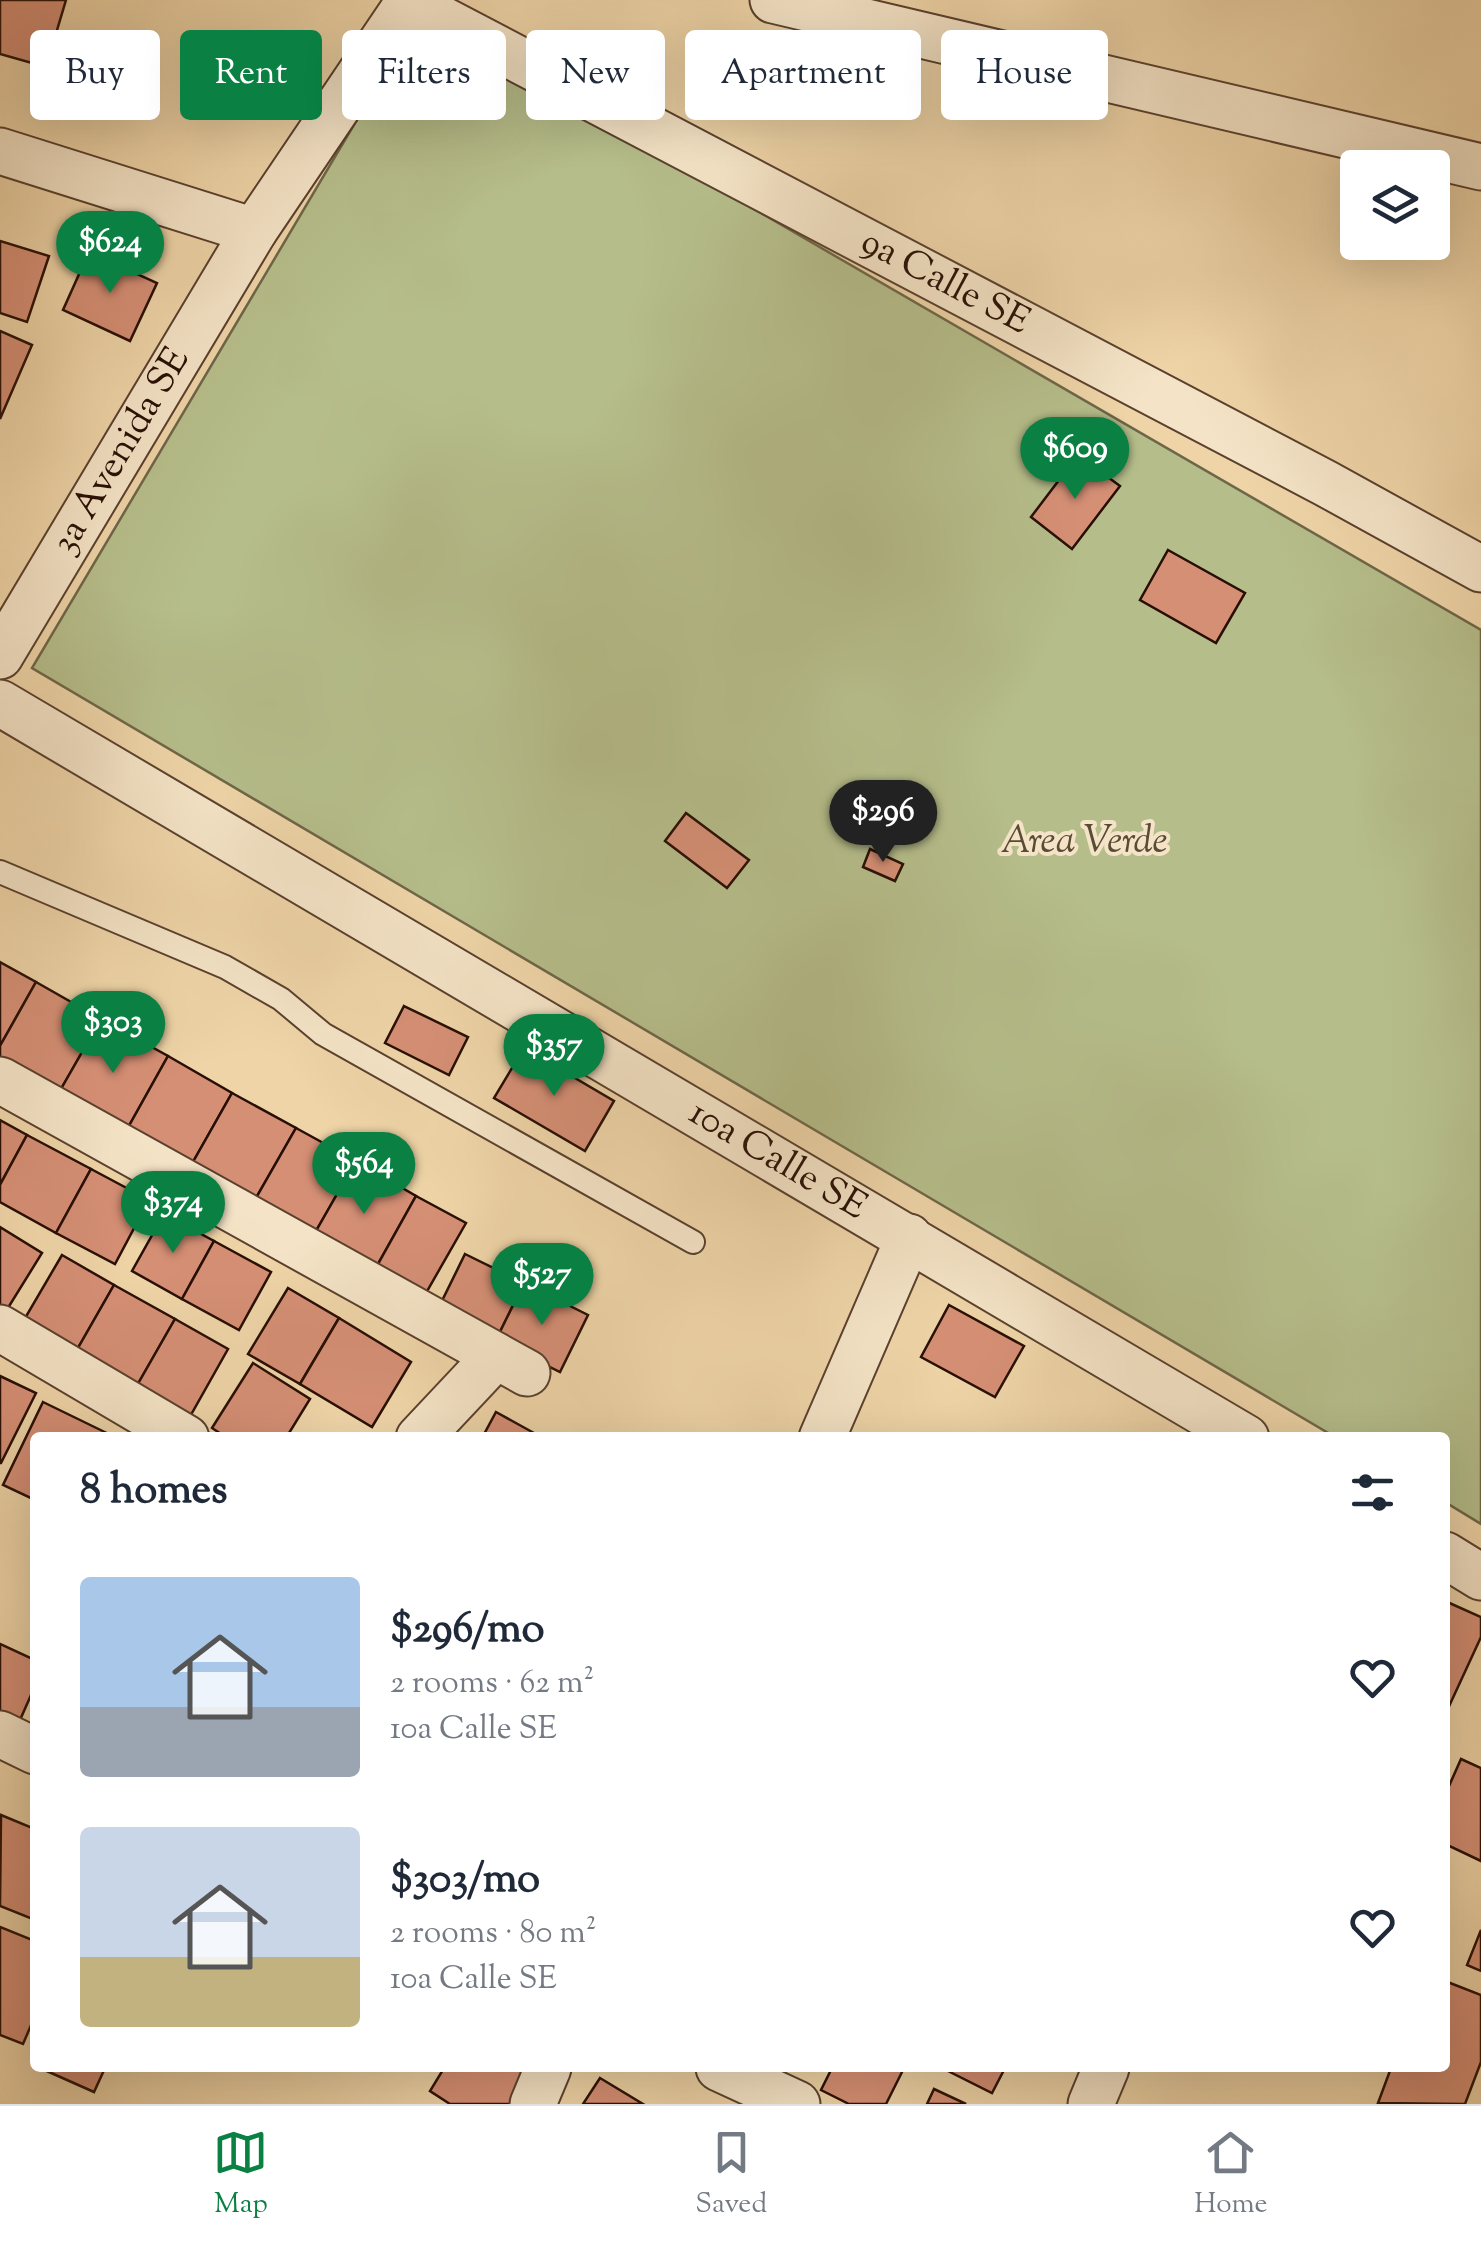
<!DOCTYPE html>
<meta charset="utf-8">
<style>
body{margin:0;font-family:"Sorts Mill Goudy",serif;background:#f2f2f3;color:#1f2937;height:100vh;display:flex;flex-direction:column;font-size:38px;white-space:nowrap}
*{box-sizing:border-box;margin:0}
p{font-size:32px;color:#747a83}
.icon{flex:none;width:55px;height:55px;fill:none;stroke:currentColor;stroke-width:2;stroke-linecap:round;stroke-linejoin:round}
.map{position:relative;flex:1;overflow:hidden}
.panel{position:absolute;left:30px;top:1432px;width:1420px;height:640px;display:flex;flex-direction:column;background:#fff;border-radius:10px;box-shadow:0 10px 40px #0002}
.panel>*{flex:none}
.guide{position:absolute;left:30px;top:30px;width:1422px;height:90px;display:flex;gap:20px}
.buttons{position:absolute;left:1340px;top:150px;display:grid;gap:20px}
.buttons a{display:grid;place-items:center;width:110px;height:110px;border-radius:10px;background:#fff;box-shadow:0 10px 40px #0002;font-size:50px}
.price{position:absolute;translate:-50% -85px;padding:0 22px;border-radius:35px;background:#0b8043;color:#fff;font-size:32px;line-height:65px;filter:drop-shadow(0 2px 5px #0008)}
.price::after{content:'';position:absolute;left:50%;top:60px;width:30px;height:22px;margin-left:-15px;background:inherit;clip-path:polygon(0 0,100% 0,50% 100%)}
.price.active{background:#222;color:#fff}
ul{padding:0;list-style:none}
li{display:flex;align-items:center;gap:30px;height:250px;padding:0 50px}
li span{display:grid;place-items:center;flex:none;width:280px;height:200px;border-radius:10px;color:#555}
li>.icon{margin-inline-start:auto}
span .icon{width:120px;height:120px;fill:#fffc;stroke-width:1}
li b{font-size:42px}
h2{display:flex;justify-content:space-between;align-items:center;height:120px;padding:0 50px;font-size:42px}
.pill{padding:0 35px;border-radius:10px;background:#fff;box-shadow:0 10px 40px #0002;font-size:35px;line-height:90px}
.pill.active{background:#0b8043;color:#fff}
.tabs{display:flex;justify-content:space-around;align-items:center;height:140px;border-top:2px solid #e0e1e3;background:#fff;font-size:28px;color:#747a83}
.tabs a{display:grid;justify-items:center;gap:5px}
.tabs .active{color:#0b8043}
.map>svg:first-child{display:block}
.green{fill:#b5bd8a;stroke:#6e6648;stroke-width:2.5}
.building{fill:#d58f75;stroke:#280f05;stroke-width:2.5}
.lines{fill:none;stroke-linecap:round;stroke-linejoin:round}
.lane-casing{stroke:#5a402e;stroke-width:26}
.street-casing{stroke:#5a402e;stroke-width:49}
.lane{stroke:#f4e3c6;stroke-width:22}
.street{stroke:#f4e3c6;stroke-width:45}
.labels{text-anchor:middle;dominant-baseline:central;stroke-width:8;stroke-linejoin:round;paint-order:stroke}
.street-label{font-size:38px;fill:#280f05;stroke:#f4e3c6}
.park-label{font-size:38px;font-style:italic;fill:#594c34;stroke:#f4e3c6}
</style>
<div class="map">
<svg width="1481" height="2104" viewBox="0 0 1481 2104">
<rect width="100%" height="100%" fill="#eed4a7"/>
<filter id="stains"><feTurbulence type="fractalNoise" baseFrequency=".002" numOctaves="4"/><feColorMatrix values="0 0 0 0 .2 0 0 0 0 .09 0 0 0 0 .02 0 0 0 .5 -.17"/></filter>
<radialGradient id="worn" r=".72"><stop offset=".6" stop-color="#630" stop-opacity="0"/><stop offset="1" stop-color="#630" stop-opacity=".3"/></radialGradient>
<polygon class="green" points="419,15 1481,630 1481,1524 1445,1502 1445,1438 1335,1437 32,668"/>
<g class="building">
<polygon points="0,0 66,0 46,67 0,54"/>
<polygon points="0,241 49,256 27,322 0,313"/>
<polygon points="89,252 157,283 130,341 63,310"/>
<polygon points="0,331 32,345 0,419"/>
<polygon points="1078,455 1120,486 1072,549 1031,517"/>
<polygon points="1168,550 1245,593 1216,643 1140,600"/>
<polygon points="686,813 749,860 727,888 665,841"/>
<polygon points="870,849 903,864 895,881 863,867"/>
<polygon points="0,962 36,982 0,1046"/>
<polygon points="36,982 101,1019 57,1096 0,1063 0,1046"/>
<polygon points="404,1006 468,1037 449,1075 385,1043"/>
<polygon points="101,1019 168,1056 125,1133 57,1096"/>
<polygon points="524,1048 614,1101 585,1151 494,1098"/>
<polygon points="168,1056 232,1093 189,1169 125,1133"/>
<polygon points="232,1093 296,1128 252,1205 189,1169"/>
<polygon points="0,1120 27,1135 0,1185"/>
<polygon points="296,1128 356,1161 312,1238 252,1205"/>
<polygon points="27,1135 91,1169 56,1233 0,1202 0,1185"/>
<polygon points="356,1161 416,1196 373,1273 312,1238"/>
<polygon points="91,1169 149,1200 115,1264 56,1233"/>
<polygon points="416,1196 466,1223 422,1300 373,1273"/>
<polygon points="164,1214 214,1241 182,1299 132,1271"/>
<polygon points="0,1227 42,1253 3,1316 0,1314"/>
<polygon points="214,1241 271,1272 239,1330 182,1299"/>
<polygon points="465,1254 524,1283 496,1340 437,1311"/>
<polygon points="62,1255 114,1285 74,1355 21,1325"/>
<polygon points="524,1283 588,1315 560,1372 496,1340"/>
<polygon points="114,1285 175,1319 135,1389 74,1355"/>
<polygon points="288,1288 339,1318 300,1384 248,1354"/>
<polygon points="949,1305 1024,1346 995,1397 921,1357"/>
<polygon points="339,1318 411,1362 372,1427 300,1384"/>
<polygon points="175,1319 228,1349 188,1420 135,1389"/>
<polygon points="253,1363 310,1399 286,1438 227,1438 212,1428"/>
<polygon points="0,1376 36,1393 1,1463 0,1463"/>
<polygon points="43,1402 117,1438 35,1438 35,1500 3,1485"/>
<polygon points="496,1412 543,1438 482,1438"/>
<polygon points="1445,1601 1481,1617 1481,1637 1445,1715"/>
<polygon points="0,1644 35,1660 35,1686 20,1720 0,1711"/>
<polygon points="1461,1759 1481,1768 1481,1861 1445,1844 1445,1795"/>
<polygon points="1,1815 35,1829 35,1920 0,1906"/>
<polygon points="0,1927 35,1941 35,2016 23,2044 0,2035"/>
<polygon points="1481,1930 1481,1971 1467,1965"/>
<polygon points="1445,1981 1481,1995 1481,2062 1465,2104 1378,2103 1391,2068 1445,2068"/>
<polygon points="40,2068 105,2068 94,2092"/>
<polygon points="444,2068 536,2068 513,2104 450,2104 430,2091"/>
<polygon points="832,2068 904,2068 886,2104 849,2104 821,2090"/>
<polygon points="942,2068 1005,2068 992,2093"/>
<polygon points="600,2078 643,2104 583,2104"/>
<polygon points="934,2089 966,2104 927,2104"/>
</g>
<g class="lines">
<defs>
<polyline id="lane" points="0,872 225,967 281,999 323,1034 693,1242"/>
<g id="street">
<polyline points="773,0 1481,167"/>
<path id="s1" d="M 409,2 L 1325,483 L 1481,569"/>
<polyline points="0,151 254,231"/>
<path id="s2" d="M 0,656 L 254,231 L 410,0"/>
<path id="s3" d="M 0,703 L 1246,1438"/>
<polyline points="0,1080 527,1373"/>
<polyline points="0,1328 186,1438"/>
<polyline points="419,1438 496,1356"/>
<polyline points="822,1438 909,1237"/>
<polyline points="1445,1555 1481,1577"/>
<polyline points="0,1734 35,1751"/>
<polyline points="719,2068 797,2104"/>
<polyline points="533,2104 548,2068"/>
<polyline points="1091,2104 1106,2068"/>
</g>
</defs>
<use href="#lane" class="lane-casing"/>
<use href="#street" class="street-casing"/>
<use href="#lane" class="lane"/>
<use href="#street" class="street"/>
</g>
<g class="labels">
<g class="street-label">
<text stroke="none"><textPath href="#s1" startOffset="605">9a Calle SE</textPath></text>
<text stroke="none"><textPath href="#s2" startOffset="238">3a Avenida SE</textPath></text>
<text stroke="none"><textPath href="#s3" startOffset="902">10a Calle SE</textPath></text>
</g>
<g class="park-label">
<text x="1084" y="843">Area Verde</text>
</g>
</g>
<rect width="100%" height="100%" filter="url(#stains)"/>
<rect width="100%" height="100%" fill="url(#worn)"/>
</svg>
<div class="buttons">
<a><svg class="icon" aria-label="layers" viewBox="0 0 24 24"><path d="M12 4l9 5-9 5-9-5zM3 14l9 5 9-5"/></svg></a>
</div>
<b class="price" style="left:110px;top:296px">$624</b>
<b class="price" style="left:1075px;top:502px">$609</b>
<b class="price active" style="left:883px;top:865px">$296</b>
<b class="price" style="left:113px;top:1076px">$303</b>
<b class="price" style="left:554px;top:1099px">$357</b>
<b class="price" style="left:364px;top:1217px">$564</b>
<b class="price" style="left:173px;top:1256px">$374</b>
<b class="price" style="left:542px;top:1328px">$527</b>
<div class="guide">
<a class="pill">Buy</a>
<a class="pill active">Rent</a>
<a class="pill">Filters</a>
<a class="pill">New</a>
<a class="pill">Apartment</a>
<a class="pill">House</a>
</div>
<section class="panel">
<h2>8 homes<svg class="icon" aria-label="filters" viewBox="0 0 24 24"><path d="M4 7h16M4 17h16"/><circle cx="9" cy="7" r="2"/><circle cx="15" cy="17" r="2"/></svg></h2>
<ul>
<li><span style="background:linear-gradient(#a9c7e8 65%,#9aa5b1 0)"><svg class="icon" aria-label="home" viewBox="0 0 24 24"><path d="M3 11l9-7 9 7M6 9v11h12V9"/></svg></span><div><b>$296/mo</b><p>2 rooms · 62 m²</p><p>10a Calle SE</p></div><svg class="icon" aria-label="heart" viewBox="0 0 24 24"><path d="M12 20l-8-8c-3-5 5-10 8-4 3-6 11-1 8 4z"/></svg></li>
<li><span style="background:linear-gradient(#c9d6e8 65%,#c2b280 0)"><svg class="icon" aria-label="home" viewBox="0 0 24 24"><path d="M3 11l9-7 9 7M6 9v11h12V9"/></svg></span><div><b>$303/mo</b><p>2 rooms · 80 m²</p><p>10a Calle SE</p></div><svg class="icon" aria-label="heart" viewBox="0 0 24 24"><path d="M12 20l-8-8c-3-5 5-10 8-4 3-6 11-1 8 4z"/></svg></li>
</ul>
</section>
</div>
<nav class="tabs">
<a class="active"><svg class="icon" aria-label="map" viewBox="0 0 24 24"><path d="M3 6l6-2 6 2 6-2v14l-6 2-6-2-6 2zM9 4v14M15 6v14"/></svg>Map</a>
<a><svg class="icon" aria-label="saved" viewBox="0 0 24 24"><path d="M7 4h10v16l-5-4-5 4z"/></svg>Saved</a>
<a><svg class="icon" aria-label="home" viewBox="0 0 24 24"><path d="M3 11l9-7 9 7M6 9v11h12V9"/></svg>Home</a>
</nav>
